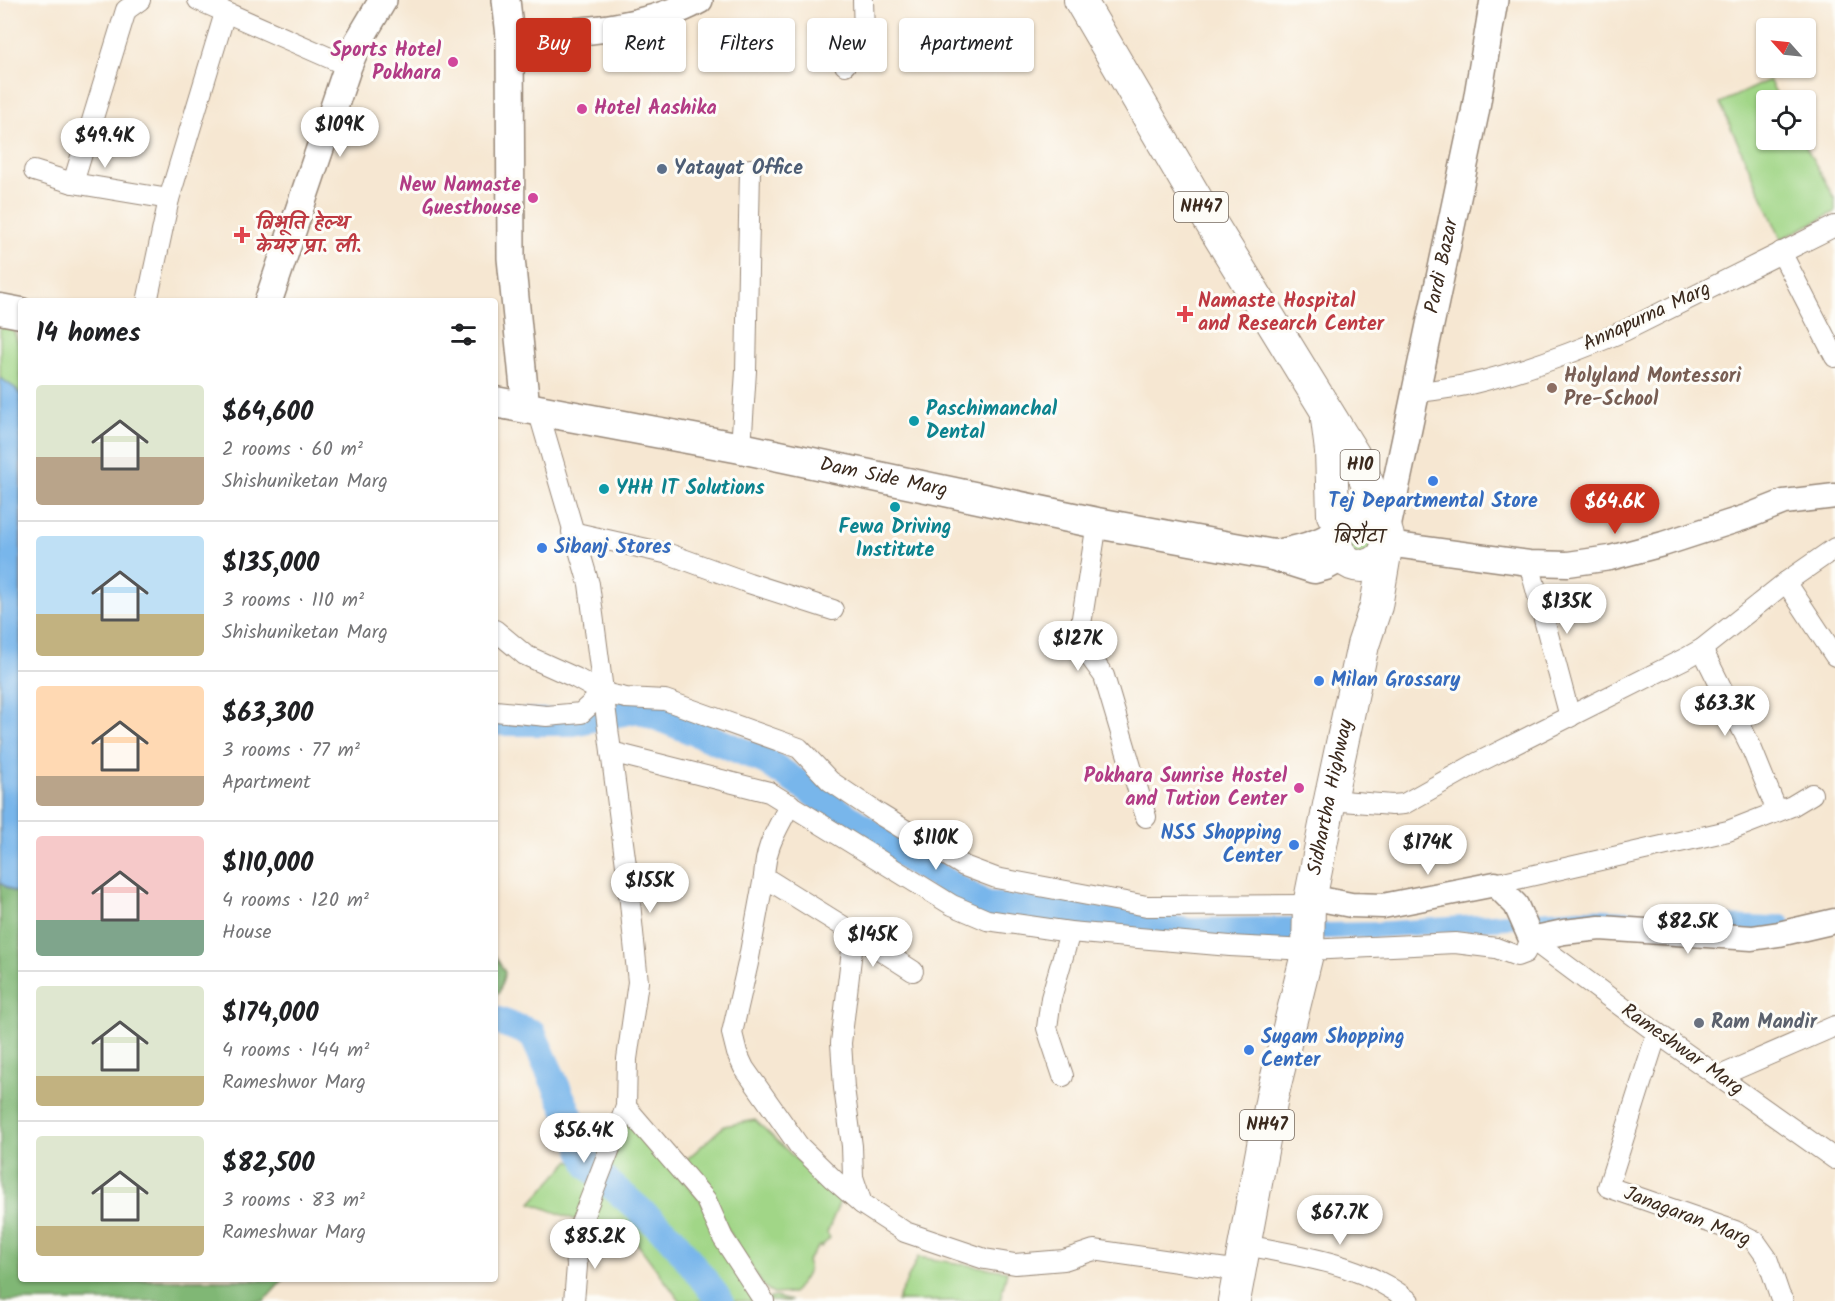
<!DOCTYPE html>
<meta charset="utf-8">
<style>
body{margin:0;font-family:Kalam,"Playpen Sans Deva",sans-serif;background:#f6f6f6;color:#202124;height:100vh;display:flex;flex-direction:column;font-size:22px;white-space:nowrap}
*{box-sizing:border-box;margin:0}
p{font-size:20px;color:#757577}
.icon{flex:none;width:33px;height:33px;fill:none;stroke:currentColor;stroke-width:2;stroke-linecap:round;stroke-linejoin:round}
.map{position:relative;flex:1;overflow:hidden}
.drawer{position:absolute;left:18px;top:298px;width:480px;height:984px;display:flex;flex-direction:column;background:#fff;border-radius:6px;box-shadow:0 2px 4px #0004}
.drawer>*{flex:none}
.guide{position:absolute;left:516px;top:18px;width:570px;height:54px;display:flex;gap:12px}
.needle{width:39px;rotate:297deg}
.tools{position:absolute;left:1756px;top:18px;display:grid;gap:12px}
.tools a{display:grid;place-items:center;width:60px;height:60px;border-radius:6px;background:#fff;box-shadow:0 2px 4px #0004;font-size:30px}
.price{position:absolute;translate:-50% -51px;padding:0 14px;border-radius:21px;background:#fff;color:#222;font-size:20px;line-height:39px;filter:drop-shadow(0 2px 3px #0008)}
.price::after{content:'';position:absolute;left:50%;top:36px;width:18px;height:14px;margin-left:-9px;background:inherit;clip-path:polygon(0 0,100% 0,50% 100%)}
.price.selected{background:#c8321e;color:#fff}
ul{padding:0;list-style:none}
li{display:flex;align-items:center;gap:18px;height:150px;padding:0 18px}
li+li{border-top:2px solid #e0e0e0}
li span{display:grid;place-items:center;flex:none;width:168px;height:120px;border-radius:6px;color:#555}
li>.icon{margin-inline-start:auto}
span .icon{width:72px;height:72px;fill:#fffc;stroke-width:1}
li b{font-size:26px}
h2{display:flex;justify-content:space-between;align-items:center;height:72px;padding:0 18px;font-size:26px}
.chip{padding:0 21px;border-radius:6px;background:#fff;box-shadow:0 2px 4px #0004;font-size:21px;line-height:54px}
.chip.selected{background:#c8321e;color:#fff}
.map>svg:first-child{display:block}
.green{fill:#a1d687;stroke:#6e8052;stroke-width:1.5}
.forest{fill:#80b774;stroke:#5e7049;stroke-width:1.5}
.water{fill:#78b6eb;stroke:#5a7084;stroke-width:1.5}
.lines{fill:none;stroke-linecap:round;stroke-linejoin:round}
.canal{stroke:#78b6eb;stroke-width:16}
.river{stroke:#78b6eb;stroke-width:28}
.minor-casing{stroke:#988878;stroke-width:22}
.tertiary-casing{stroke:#988878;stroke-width:27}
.secondary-casing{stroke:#988878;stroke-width:30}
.primary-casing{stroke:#988878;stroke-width:33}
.trunk-casing{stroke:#988878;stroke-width:34}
.minor{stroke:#fff;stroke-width:20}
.tertiary{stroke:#fff;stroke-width:24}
.secondary{stroke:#fff;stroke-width:27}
.primary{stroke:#fff;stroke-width:30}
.trunk{stroke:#fff;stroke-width:32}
.hotel-dot{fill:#d1479c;stroke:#fdfcf7;stroke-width:2}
.service-dot{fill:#5c6f8a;stroke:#fdfcf7;stroke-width:2}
.health-dot{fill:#e0444e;stroke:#fdfcf7;stroke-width:2}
.education-dot{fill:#8d6e63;stroke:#fdfcf7;stroke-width:2}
.culture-dot{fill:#0f9aa8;stroke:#fdfcf7;stroke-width:2}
.shop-dot{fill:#3f7fe0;stroke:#fdfcf7;stroke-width:2}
.worship-dot{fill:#6b7280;stroke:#fdfcf7;stroke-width:2}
.labels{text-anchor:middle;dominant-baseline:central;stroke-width:6;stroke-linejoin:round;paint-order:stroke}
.shield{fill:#fdfcf7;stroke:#75695f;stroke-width:1.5}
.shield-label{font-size:18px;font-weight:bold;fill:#3b2a1e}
.hotel-label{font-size:20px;font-weight:bold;fill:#b23c85;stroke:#fdfcf7;text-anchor:end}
.service-label{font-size:20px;font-weight:bold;fill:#4e5e75;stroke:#fdfcf7;text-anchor:start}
.health-label{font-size:20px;font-weight:bold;fill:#be3a42;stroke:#fdfcf7;text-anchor:start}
.street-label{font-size:20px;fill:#3b2a1e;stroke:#fdfcf7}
.education-label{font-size:20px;font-weight:bold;fill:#785e54;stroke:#fdfcf7;text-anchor:start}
.culture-label{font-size:20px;font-weight:bold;fill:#0d838f;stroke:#fdfcf7;text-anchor:start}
.shop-label{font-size:20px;font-weight:bold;fill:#366cbe;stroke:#fdfcf7;text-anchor:start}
.worship-label{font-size:20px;font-weight:bold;fill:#5b616d;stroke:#fdfcf7;text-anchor:start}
.neighbourhood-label{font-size:21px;fill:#3b2a1e;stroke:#fdfcf7}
</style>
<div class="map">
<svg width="1835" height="1301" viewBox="0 0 1835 1301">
<rect width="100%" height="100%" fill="#fdfcf7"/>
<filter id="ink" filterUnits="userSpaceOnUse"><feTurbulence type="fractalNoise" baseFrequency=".0167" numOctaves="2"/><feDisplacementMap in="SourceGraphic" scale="12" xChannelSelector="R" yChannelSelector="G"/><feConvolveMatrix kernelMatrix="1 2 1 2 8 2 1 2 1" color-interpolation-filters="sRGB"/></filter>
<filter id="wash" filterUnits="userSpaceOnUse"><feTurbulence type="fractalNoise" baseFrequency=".008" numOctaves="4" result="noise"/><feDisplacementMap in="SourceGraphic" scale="24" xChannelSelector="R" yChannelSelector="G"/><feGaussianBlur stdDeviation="1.35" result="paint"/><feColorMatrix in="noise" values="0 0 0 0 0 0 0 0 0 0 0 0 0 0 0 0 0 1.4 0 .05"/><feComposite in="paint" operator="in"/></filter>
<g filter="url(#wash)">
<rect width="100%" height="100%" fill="#f6e7d2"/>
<g class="green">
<polygon points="1769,80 1780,100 1767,100 1767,140 1802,140 1835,199 1835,212 1781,239 1720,103"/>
<polygon points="0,327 13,329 21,351 21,396 15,388 0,378"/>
<path d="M 1361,522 L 1367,523 L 1376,529 L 1372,554 C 1362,559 1357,557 1348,551 L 1347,531 L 1355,524 Z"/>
<polygon points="621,1114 701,1200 760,1300 776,1297 792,1301 725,1301 685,1248 658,1222 593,1165 582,1143"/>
<path d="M 755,1120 L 840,1201 L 827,1233 L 830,1238 L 821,1247 L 819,1246 L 807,1261 C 812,1273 800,1283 793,1293 L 773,1294 L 762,1284 L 685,1161 L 724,1126 Z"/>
<polygon points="570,1160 666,1238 712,1301 680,1301 637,1243 531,1203"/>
<polygon points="918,1257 1007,1271 1000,1301 897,1301"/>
</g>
<g class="forest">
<polygon points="0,883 14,892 21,892 21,1280 283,1280 264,1301 0,1301"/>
<polygon points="495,956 505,972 499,993 495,994"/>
</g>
<polygon class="water" points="0,378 15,388 21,396 21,891 14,892 0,883"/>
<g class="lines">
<polyline class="canal" points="1325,931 1376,930 1581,916 1770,925 1782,923"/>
<g class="river">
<polyline points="495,722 573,722 638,709 766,761 915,863 986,905 1189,932 1298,931"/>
<polyline points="495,1020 532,1033 571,1119 590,1167 672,1238 720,1301"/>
</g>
</g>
</g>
<g filter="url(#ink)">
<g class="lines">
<defs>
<g id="minor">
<polyline points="198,0 348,66"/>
<polyline points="845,65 864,35 863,0"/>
<polyline points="34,171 73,183 169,199"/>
<polyline points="73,183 126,10 140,0"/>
<polyline points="1781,252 1835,357"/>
<polyline points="147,302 169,199 225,13"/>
<path d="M 1415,393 C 1433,390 1452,388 1470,384 C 1522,372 1575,352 1624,331 L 1835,226"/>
<polyline points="538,410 589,584 627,873 638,982 627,1059 626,1107 575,1238 577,1266 574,1301"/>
<polyline points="741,448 746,371 750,169"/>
<polyline points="1097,523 1079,637 1085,650 1104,676 1146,817"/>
<polyline points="572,532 669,554 749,583 833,610"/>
<polyline points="1529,563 1570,717"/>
<polyline points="1786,582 1835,656"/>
<polyline points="495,630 525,655 576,678 603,693 626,698 665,700 799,748 830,781 879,814 964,866 996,878 1147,906 1309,905"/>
<polyline points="1702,649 1751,747 1777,811"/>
<polyline points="495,711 547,716 581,713 603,693"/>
<polyline points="611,752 769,792 952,905 987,920 1070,932 1230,946 1308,950 1455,943 1496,948 1517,956 1525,953 1531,939 1657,1033 1835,1159"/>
<polyline points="1330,800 1392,805 1404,804 1477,763 1688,657 1702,649 1786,582 1835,548"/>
<path d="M 790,804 C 776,832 766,844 764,877 L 854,933 L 841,1043 L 844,1088 L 852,1146 L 853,1177 L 862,1204 L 905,1232 L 985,1259 L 1015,1264 L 1064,1260 L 1094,1250 L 1240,1271"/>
<polyline points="764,877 748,963 732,1033 737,1053 744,1068 799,1146 833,1179 862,1204"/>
<polyline points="1495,884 1728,831 1792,806 1812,794"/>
<polyline points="854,933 913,971"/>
<polyline points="1657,1033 1608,1187 1735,1231 1755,1241 1767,1258 1780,1296 1783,1301"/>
<polyline points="1063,1076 1047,1028 1051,998 1070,932"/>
<polyline points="1720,1076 1835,1026"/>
<polyline points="626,1107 706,1200 723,1238 764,1301"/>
<path d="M 1246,1245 C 1304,1257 1362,1263 1409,1301"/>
</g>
<g id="tertiary">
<polyline points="1388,544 1529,563 1568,564 1610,558 1663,544 1746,517 1784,502 1835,496"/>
<polyline points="1310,897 1351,905 1383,906 1495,884 1516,905 1531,939 1564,932 1600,928 1752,938 1779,934 1835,921"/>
</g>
<g id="secondary">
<polyline points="506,0 510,36 511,258 526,408"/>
<path d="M 510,36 C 574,32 642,31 699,0"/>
<polyline points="268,302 348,66 358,42 383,0"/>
<path id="s1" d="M 1386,532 L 1475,113 L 1494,0"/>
</g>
<g id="primary">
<polyline points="0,309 21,313"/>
<path id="s2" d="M 495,402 L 741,448 L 1097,523 L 1273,555 L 1314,568 L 1325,565 L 1342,556"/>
<path d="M 1273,555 C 1296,552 1317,547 1337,534"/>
</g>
<g id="trunk">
<polyline points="1080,0 1200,205 1358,462 1380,512 1382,524"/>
<polyline points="1327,419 1331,451 1333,515 1340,527"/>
<circle cx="1362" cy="540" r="26"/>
<path id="s3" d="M 1234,1301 L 1272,1097 L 1308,950 L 1309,905 L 1330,800 L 1363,645 L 1376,606 L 1386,548"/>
</g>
</defs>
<use href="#minor" class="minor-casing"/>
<use href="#tertiary" class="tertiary-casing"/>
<use href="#secondary" class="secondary-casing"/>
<use href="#primary" class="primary-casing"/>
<use href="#trunk" class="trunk-casing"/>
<use href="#minor" class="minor"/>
<use href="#tertiary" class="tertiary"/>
<use href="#secondary" class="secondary"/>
<use href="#primary" class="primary"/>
<use href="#trunk" class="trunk"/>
</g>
</g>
<g class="hotel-dot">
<circle cx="453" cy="62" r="6"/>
<circle cx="582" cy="109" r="6"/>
<circle cx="533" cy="198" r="6"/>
<circle cx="1299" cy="788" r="6"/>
</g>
<circle class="service-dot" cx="662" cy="169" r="6"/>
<g class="health-dot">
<path d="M239 226h6v6h6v6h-6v6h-6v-6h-6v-6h6z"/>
<path d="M1182 305h6v6h6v6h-6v6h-6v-6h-6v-6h6z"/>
</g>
<circle class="education-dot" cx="1552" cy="388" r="6"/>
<g class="culture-dot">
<circle cx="914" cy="421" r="6"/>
<circle cx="604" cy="489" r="6"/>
<circle cx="895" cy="507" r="6"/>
</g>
<g class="shop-dot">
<circle cx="1433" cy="481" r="6"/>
<circle cx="542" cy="548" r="6"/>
<circle cx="1319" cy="681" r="6"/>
<circle cx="1294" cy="845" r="6"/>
<circle cx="1249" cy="1050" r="6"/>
</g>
<circle class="worship-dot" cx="1699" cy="1023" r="6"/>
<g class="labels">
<g class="shield">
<rect x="1174" y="192" width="54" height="30" rx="4.5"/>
<rect x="1340.5" y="450" width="39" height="30" rx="4.5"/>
<rect x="1240" y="1110" width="54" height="30" rx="4.5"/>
</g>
<g class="shield-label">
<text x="1201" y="207">NH47</text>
<text x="1360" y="465">H10</text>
<text x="1267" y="1125">NH47</text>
</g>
<g class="hotel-label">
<text x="441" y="51">Sports Hotel<tspan x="441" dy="23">Pokhara</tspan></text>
<text x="594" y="109" text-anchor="start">Hotel Aashika</text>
<text x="521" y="186">New Namaste<tspan x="521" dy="23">Guesthouse</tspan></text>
<text x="1287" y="777">Pokhara Sunrise Hostel<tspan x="1287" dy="23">and Tution Center</tspan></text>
</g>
<g class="service-label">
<text x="674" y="169">Yatayat Office</text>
</g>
<g class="health-label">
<text x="256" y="224">विभूति हेल्थ<tspan x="256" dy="23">केयर प्रा. ली.</tspan></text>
<text x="1198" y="302">Namaste Hospital<tspan x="1198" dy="23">and Research Center</tspan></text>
</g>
<g class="street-label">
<text stroke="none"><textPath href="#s1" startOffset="272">Pardi Bazar</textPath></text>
<text transform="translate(1647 317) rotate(-25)">Annapurna Marg</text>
<text stroke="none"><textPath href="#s2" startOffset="396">Dam Side Marg</textPath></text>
<text stroke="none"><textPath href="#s3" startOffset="514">Sidhartha Highway</textPath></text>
<text transform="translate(1682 1050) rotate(35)">Rameshwar Marg</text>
<text transform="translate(1687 1217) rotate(21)">Janagaran Marg</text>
</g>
<g class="education-label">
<text x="1564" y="377">Holyland Montessori<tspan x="1564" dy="23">Pre-School</tspan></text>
</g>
<g class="culture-label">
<text x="926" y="410">Paschimanchal<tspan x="926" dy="23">Dental</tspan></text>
<text x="616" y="489">YHH IT Solutions</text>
<text x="895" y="528" text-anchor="middle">Fewa Driving<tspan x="895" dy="23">Institute</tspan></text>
</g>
<g class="shop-label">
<text x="1433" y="502" text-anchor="middle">Tej Departmental Store</text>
<text x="554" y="548">Sibanj Stores</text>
<text x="1331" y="681">Milan Grossary</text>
<text x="1282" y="834" text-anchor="end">NSS Shopping<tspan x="1282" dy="23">Center</tspan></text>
<text x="1261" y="1038">Sugam Shopping<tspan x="1261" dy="23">Center</tspan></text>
</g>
<g class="worship-label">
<text x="1711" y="1023">Ram Mandir</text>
</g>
<g class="neighbourhood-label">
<text x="1359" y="537">बिरौटा</text>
</g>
</g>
</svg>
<div class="tools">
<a><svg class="needle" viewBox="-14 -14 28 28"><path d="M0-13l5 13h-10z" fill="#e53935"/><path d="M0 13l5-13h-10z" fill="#757577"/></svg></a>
<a><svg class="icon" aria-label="locate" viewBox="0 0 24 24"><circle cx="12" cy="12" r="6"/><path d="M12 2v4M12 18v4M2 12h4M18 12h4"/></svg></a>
</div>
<b class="price" style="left:340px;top:158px">$109K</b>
<b class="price" style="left:105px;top:169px">$49.4K</b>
<b class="price selected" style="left:1615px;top:535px">$64.6K</b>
<b class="price" style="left:1567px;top:635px">$135K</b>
<b class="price" style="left:1078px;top:672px">$127K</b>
<b class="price" style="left:1725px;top:737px">$63.3K</b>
<b class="price" style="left:936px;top:871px">$110K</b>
<b class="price" style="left:1428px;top:876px">$174K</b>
<b class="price" style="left:650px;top:914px">$155K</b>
<b class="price" style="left:1688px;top:955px">$82.5K</b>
<b class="price" style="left:873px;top:968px">$145K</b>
<b class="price" style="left:584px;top:1164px">$56.4K</b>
<b class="price" style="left:1340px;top:1246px">$67.7K</b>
<b class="price" style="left:595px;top:1270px">$85.2K</b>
<div class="guide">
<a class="chip selected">Buy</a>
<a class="chip">Rent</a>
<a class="chip">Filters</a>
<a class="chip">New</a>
<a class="chip">Apartment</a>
</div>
<section class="drawer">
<h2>14 homes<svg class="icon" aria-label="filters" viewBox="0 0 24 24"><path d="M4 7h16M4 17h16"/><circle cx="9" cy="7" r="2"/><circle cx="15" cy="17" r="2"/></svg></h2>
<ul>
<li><span style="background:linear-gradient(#dfe7d0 60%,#b9a48a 0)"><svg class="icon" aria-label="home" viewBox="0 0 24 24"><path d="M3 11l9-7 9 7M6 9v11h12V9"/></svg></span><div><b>$64,600</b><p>2 rooms · 60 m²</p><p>Shishuniketan Marg</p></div></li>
<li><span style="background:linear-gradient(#bfe0f5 65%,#c2b280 0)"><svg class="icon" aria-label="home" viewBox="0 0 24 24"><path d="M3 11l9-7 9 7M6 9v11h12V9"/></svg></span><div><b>$135,000</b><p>3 rooms · 110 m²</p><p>Shishuniketan Marg</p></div></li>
<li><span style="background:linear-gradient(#ffd9b3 75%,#b9a48a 0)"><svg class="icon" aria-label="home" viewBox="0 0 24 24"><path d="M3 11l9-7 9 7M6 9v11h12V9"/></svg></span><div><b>$63,300</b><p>3 rooms · 77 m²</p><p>Apartment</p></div></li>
<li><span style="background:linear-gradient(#f6c9c9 70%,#7fa58c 0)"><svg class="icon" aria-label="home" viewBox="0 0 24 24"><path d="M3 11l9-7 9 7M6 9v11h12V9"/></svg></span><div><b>$110,000</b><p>4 rooms · 120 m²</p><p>House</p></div></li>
<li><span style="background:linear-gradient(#dfe7d0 75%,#c2b280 0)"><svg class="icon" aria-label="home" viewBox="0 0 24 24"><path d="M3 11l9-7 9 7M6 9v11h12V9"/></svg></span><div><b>$174,000</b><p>4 rooms · 144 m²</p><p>Rameshwor Marg</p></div></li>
<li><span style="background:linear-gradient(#dfe7d0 75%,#c2b280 0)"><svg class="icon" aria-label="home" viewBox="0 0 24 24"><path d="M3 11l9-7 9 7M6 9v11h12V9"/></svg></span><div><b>$82,500</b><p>3 rooms · 83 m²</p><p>Rameshwar Marg</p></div></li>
</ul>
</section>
</div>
